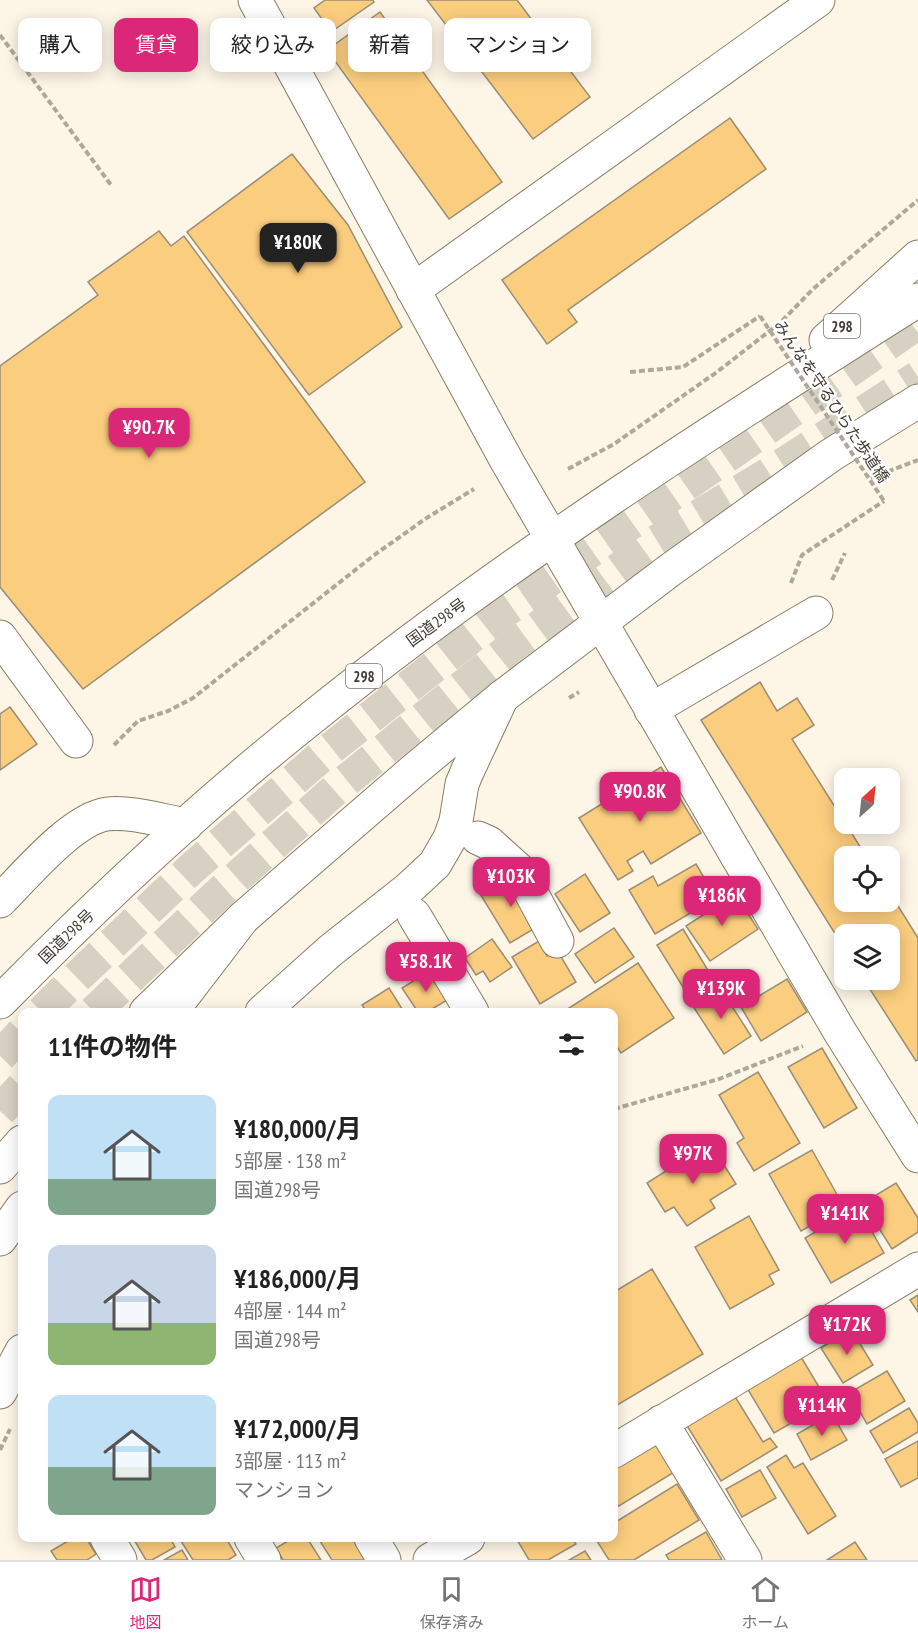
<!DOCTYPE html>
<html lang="ja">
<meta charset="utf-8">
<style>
body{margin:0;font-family:"PT Sans Narrow","Noto Sans JP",sans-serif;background:#f2f2f2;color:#222;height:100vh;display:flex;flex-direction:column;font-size:22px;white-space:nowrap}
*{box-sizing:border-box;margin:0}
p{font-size:20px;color:#767676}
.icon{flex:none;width:33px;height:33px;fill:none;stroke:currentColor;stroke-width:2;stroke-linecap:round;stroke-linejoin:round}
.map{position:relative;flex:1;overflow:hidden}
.sheet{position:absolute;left:18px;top:1008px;width:600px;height:534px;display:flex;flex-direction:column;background:#fff;border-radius:12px;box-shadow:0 3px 15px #0003}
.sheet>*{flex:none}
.banner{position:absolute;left:18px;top:18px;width:600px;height:54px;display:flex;gap:12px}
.needle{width:39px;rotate:27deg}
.fabs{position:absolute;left:834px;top:768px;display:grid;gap:12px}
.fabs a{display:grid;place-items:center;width:66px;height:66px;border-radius:12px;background:#fff;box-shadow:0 3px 15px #0003;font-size:30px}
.price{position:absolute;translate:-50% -51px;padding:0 14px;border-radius:12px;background:#db2777;color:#fff;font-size:20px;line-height:39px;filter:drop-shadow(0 2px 3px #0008)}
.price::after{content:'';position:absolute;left:50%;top:36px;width:18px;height:14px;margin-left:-9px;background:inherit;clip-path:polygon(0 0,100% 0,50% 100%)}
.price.active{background:#222;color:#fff}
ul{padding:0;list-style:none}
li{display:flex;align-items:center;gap:18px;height:150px;padding:0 30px}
li span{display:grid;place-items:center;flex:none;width:168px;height:120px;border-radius:12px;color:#555}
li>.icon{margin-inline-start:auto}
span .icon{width:72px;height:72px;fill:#fffc;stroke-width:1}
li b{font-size:26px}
h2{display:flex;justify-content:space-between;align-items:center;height:72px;padding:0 30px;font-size:26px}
.pill{padding:0 21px;border-radius:12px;background:#fff;box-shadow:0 3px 15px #0003;font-size:21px;line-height:54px}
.pill.active{background:#db2777;color:#fff}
.dock{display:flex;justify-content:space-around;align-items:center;height:84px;border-top:2px solid #e0e0e0;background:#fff;font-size:16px;color:#767676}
.dock a{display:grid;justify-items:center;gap:3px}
.dock .active{color:#db2777}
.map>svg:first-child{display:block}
.building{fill:#fbcd7e;stroke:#9b8d77;stroke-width:1.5}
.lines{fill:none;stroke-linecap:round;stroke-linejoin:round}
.motorway-tunnel{stroke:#d7d1c3;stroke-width:33;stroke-dasharray:33 16;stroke-linecap:butt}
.minor-casing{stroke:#877d66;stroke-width:35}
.tertiary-casing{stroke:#877d66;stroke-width:35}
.trunk-casing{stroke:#877d66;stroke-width:35}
.motorway-casing{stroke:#877d66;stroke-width:35}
.path{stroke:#aea89b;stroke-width:4;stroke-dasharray:6 3;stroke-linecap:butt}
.minor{stroke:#fff;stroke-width:33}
.tertiary{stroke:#fff;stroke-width:33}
.trunk{stroke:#fff;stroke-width:33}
.motorway{stroke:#fff;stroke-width:33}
.path-bridge{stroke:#aea89b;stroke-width:4;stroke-dasharray:6 3;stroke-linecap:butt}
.labels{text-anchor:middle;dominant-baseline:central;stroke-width:5;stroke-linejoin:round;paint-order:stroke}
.shield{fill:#fff;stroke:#797670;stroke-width:1.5}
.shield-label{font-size:15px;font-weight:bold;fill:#403c32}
.street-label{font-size:16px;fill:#403c32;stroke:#fff}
</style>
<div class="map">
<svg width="918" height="1560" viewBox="0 0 918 1560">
<rect width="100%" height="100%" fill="#fdf6e7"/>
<g class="building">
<polygon points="325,0 373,0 374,2 331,32 314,8"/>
<polygon points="427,0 517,0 590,97 533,139"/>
<polygon points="380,12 502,182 449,219 327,50"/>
<polygon points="730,118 766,169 568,310 577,322 547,344 502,280"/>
<polygon points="292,154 348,225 402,327 309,395 187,232"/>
<polygon points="159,231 171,246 184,236 365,482 83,689 0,587 0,366 98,295 88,282"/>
<polygon points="760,682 777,711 797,698 814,725 792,739 866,856 844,856 844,902 890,902 890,893 918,938 918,1060 916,1061 864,980 890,980 890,934 844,934 844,948 701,720"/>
<polygon points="10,707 37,744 0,770 0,714"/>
<polygon points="661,767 701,833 651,864 643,851 627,861 633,871 618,880 579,818"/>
<polygon points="696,864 716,898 655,934 629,890 653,876 658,886"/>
<polygon points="513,873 542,924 510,943 479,892"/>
<polygon points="585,874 610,913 580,932 555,894"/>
<polygon points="735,894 758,929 710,961 686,926"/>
<polygon points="614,928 634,957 595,983 575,954"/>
<polygon points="683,929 712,977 686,992 657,945"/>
<polygon points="492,939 512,967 490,982 483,971 476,975 465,958"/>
<polygon points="539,941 547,956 557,950 576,982 540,1004 512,957"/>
<polygon points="638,963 674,1018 621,1053 614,1042 614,1012 563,1012"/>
<polygon points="431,970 449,999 427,1012 418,1012 402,988"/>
<polygon points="787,979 807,1012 761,1041 741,1007"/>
<polygon points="719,986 751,1036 724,1054 691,1003"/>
<polygon points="389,988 404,1012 367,1012 362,1005"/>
<polygon points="822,1048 857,1108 824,1128 788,1067"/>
<polygon points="758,1072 800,1143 754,1171 737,1143 744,1138 719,1095"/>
<polygon points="710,1143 736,1184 710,1200 715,1208 687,1226 674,1207 665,1212 647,1183"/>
<polygon points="812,1150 844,1207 801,1231 769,1174"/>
<polygon points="896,1183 918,1218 918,1232 892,1249 863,1203"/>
<polygon points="858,1207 884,1253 831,1283 805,1238"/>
<polygon points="749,1216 779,1270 769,1275 774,1284 730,1309 695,1247"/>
<polygon points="652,1269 703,1354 614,1407 614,1292"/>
<polygon points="918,1295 918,1312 910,1300"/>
<polygon points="851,1329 873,1365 843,1383 821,1348"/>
<polygon points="801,1357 828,1402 774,1433 747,1388"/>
<polygon points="887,1371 905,1401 867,1424 849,1393"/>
<polygon points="734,1395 763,1442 770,1438 777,1447 721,1481 686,1424"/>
<polygon points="909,1408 918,1423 918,1432 883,1453 870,1431"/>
<polygon points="832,1414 847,1440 811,1460 797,1434"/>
<polygon points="657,1440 676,1471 614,1509 614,1467"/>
<polygon points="918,1441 918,1478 901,1487 885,1459"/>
<polygon points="786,1455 794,1468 803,1463 836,1516 808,1534 767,1467"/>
<polygon points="760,1470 776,1498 742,1517 726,1489"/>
<polygon points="677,1484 699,1520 634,1560 609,1560 595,1538 614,1538 614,1523"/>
<polygon points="706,1532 722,1560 669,1560 666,1555"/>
<polygon points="73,1538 86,1538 96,1554 87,1560 57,1560 51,1551"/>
<polygon points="133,1538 170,1538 175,1547 152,1560 146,1560"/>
<polygon points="179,1538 226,1538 236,1555 228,1560 193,1560"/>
<polygon points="293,1538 307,1538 321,1560 283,1560 276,1548"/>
<polygon points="318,1538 357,1538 366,1560 332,1560"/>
<polygon points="516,1538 572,1538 576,1544 548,1560 529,1560"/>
<polygon points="855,1542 867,1560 827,1560"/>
<polygon points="182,1550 188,1560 164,1560"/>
<polygon points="585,1551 591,1560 569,1560"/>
</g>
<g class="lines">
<g class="motorway-tunnel">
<polyline points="42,1012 76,978 191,869 325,753 498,616 918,323"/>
<polyline points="94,1012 217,895 337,788 518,642 657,541 765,476 918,377"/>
<polyline points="0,1056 22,1033"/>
<polyline points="0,1111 22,1087"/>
</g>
<defs>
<g id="minor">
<polyline points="413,290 818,0"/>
<polyline points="0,637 76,741"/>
<polyline points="651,710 816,613"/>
<polyline points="478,838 489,843 519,870 557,941"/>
<polyline points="737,856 840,1032 918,1156"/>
<path d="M 0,901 C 26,875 72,819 107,814 C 130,811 163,821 186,825"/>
<polyline points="414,915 472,1012"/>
<polyline points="262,1012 330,951 407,890 435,864 450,838 456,821 462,784 467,772 502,697"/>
<polyline points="0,1392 22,1351"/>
<polyline points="661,1422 745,1560"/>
<polyline points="614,1451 918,1269"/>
<polyline points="107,1538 120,1560"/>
<polyline points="251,1538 264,1560"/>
<polyline points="371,1538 384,1560"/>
<polyline points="430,1560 468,1538"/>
</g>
<polyline id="tertiary" points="255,0 508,463 737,856"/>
<g id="trunk">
<polyline points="826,340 918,257"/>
<path d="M 0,1002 C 99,901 203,804 314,716 C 505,562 711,431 918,300"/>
<polyline points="146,1012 243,918 297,871 414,770 502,697 670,570 831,455 918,401"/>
<polyline points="0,1167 22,1142"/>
</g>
<g id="motorway">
<polyline points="171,1012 243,918"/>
<polyline points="0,1239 22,1208"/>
</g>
</defs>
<use href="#minor" class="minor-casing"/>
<use href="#tertiary" class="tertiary-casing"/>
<use href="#trunk" class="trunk-casing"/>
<use href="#motorway" class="motorway-casing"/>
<g class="path">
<polyline points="0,35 111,185"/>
<polyline points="630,372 683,367 760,316"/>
<polyline points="568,469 614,444 717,372 781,322 813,289 918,200"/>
<polyline points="871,478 918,460"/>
<polyline points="832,580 845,553"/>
<polyline points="791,583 802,555 884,501"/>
<polyline points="569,698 579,692"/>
<polyline points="114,745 138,721 168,711 193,698 373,556 425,519 474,489"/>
<polyline points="614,1109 719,1079 803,1046"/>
<polyline points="0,1450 10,1429"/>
</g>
<use href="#minor" class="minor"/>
<use href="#tertiary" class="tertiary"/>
<use href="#trunk" class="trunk"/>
<use href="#motorway" class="motorway"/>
<polyline class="path-bridge" points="760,316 884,501"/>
</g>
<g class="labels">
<g class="shield">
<rect x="824" y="314" width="36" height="24" rx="4.5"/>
<rect x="346" y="664" width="36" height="24" rx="4.5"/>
</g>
<g class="shield-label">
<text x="842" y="326">298</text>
<text x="364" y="676">298</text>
</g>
<g class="street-label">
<text transform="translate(832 401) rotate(56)">みんなを守るひらた歩道橋</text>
<text transform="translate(436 622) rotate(-36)">国道298号</text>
<text transform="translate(66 936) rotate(-44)">国道298号</text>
</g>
</g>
</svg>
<div class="fabs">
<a><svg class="needle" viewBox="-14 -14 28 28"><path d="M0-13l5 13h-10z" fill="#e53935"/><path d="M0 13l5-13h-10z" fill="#767676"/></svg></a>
<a><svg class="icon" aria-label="locate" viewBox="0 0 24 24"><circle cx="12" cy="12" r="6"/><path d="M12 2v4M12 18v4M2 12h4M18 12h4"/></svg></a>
<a><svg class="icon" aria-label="layers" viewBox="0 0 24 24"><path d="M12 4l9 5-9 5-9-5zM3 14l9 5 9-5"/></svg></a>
</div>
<b class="price active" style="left:298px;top:274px">¥180K</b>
<b class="price" style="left:149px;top:459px">¥90.7K</b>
<b class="price" style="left:640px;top:823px">¥90.8K</b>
<b class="price" style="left:511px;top:908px">¥103K</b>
<b class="price" style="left:722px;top:927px">¥186K</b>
<b class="price" style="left:426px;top:993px">¥58.1K</b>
<b class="price" style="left:721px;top:1020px">¥139K</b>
<b class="price" style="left:693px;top:1185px">¥97K</b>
<b class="price" style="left:845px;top:1245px">¥141K</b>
<b class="price" style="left:847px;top:1356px">¥172K</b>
<b class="price" style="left:822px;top:1437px">¥114K</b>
<div class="banner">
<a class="pill">購入</a>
<a class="pill active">賃貸</a>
<a class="pill">絞り込み</a>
<a class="pill">新着</a>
<a class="pill">マンション</a>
</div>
<section class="sheet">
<h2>11件の物件<svg class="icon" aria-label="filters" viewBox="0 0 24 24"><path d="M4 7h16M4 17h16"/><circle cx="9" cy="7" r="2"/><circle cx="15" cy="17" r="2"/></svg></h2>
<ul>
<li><span style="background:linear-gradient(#bfe0f5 70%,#7fa58c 0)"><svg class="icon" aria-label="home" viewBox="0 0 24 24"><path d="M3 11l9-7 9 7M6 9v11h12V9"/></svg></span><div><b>¥180,000/月</b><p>5部屋 · 138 m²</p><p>国道298号</p></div></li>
<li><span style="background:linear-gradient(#c9d6e8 65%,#8fb573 0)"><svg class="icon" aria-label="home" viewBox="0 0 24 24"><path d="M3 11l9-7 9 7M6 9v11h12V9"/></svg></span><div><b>¥186,000/月</b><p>4部屋 · 144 m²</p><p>国道298号</p></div></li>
<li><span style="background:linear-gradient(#bfe0f5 60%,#7fa58c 0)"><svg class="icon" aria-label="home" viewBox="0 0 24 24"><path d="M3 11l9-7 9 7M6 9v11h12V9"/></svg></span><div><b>¥172,000/月</b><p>3部屋 · 113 m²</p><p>マンション</p></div></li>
</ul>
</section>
</div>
<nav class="dock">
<a class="active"><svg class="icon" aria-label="map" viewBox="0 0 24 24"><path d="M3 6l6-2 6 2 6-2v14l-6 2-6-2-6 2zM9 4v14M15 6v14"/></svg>地図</a>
<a><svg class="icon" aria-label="saved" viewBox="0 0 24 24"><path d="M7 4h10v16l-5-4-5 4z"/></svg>保存済み</a>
<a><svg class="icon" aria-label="home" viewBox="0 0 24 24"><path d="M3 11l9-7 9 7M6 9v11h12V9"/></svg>ホーム</a>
</nav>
